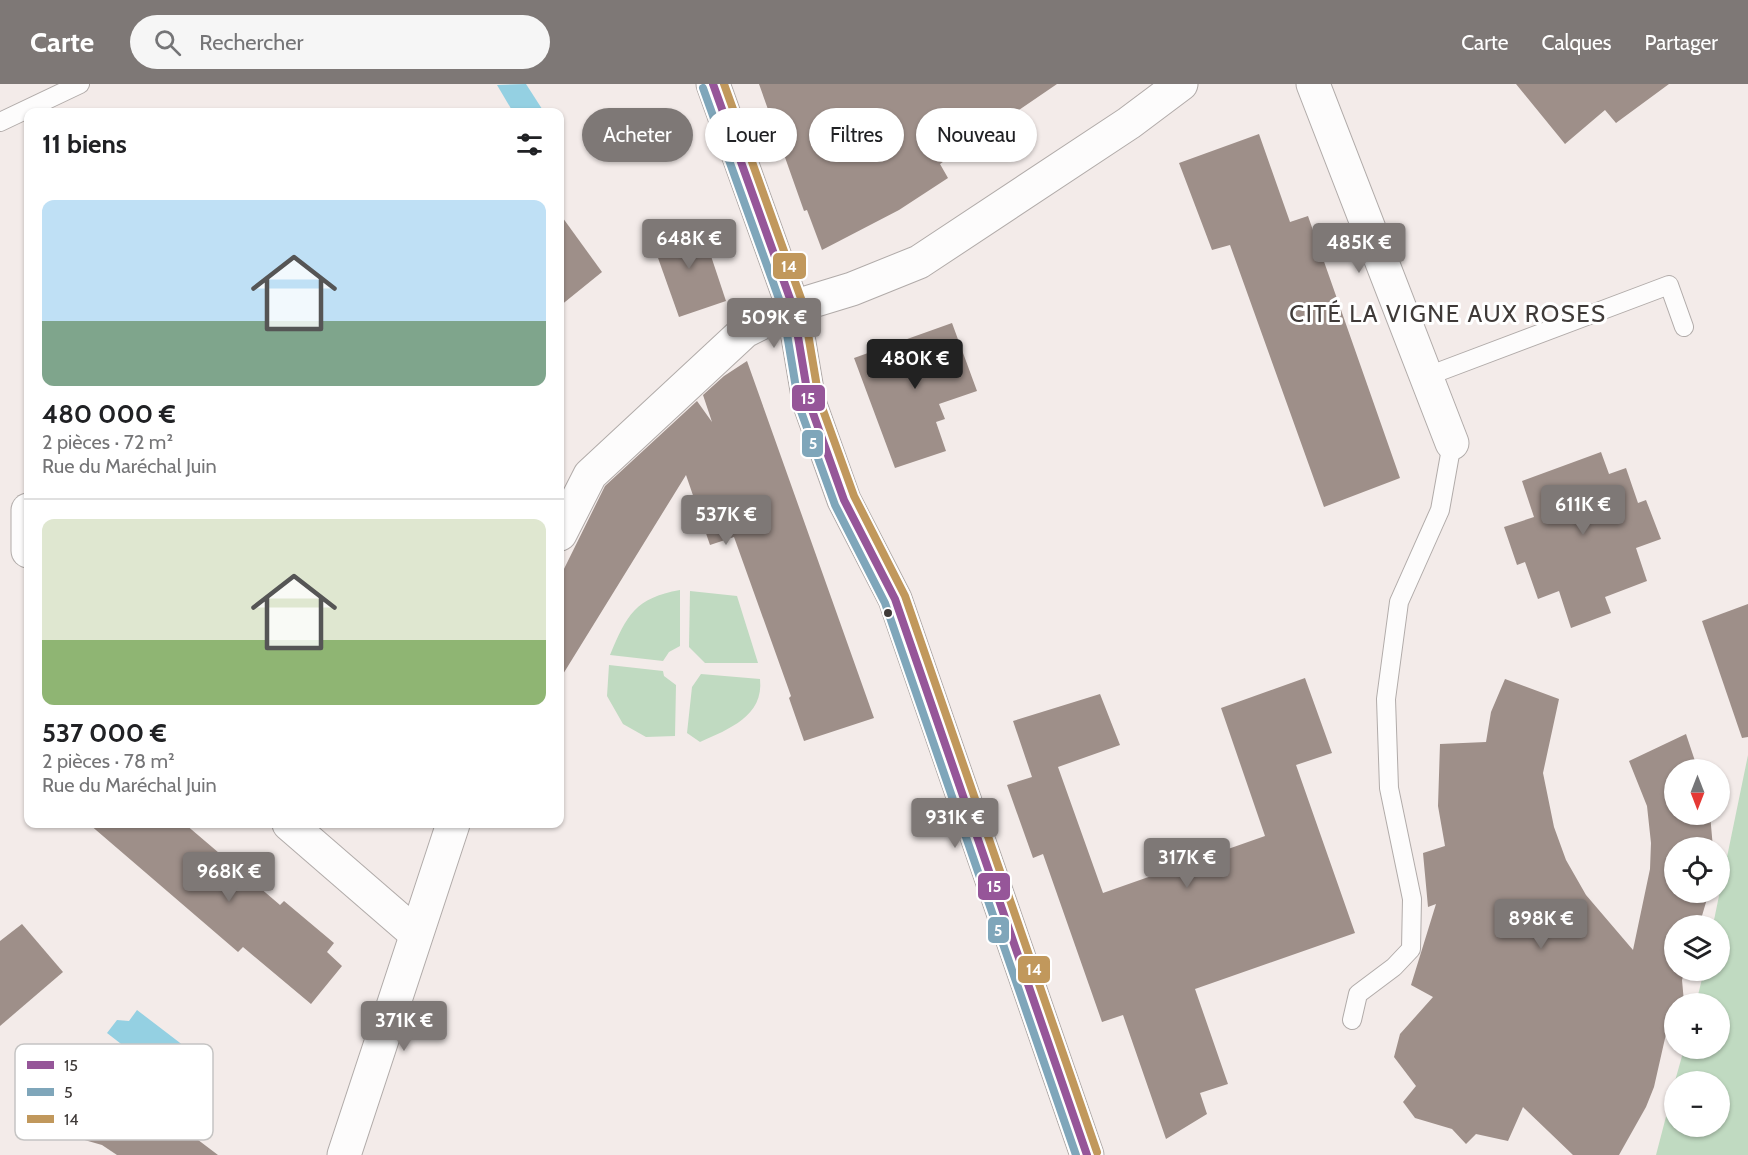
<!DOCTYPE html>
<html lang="fr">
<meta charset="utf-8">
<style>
body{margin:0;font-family:Cabin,sans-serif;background:#f6f6f6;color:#202124;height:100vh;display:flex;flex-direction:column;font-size:22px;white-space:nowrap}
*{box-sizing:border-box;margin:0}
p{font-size:20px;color:#757577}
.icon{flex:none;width:33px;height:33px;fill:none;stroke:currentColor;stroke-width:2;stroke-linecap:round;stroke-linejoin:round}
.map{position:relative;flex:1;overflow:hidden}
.details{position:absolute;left:24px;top:24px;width:540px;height:720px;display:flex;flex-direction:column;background:#fff;border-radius:12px;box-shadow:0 2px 4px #0004}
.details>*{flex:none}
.guide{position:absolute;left:582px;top:24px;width:570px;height:54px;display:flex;gap:12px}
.needle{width:39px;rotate:180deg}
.controls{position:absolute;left:1664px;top:675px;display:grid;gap:12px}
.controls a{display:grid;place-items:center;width:66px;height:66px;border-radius:50%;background:#fff;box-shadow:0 2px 4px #0004;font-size:30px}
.price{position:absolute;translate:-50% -51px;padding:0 14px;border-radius:6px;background:#7e7876;color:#fff;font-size:20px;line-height:39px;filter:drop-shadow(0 2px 3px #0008)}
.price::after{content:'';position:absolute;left:50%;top:36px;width:18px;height:14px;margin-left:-9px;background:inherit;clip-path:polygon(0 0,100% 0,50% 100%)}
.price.on{background:#222;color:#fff}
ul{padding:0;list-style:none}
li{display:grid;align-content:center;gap:12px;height:318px;padding:0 18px}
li+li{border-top:2px solid #e0e0e0}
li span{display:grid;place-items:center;height:186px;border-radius:12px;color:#555}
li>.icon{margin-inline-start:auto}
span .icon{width:108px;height:108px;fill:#fffc;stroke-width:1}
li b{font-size:26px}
h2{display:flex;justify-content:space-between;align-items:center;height:72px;padding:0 18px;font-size:26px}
.chip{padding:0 21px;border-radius:27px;background:#fff;box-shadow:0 2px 4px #0004;font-size:21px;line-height:54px}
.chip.on{background:#7e7876;color:#fff}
header{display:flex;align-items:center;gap:36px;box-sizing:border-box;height:84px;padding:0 30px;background:#7e7876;color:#fff}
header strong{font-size:28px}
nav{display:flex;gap:33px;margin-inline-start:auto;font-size:21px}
.search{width:420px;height:54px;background:#f6f6f6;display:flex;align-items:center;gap:15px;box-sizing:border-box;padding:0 21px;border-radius:33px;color:#757577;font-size:22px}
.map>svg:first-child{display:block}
.green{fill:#c0dac1}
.water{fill:#94d0e2}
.building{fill:#9e8f89}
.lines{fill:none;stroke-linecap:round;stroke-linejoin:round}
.lane-casing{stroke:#b1aba9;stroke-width:20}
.street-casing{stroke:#b1aba9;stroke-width:35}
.secondary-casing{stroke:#b1aba9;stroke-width:35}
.lane{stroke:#fdfcfc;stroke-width:18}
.street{stroke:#fdfcfc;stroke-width:33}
.secondary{stroke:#fdfcfc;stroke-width:33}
.bus-1-casing{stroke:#fff;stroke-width:12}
.bus-2-casing{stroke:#fff;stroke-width:12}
.bus-3-casing{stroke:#fff;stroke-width:12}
.bus-1{stroke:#965699;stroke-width:8}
.bus-2{stroke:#7fa6ba;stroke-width:8}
.bus-3{stroke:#c1985c;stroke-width:8}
.bus-dot{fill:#3f3a38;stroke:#fff;stroke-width:2}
.labels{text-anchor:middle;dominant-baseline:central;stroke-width:6;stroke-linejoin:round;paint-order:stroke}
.neighbourhood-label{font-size:24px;letter-spacing:1.5px;fill:#3f3a38;stroke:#fff}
.key{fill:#fff;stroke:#c5c4c3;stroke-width:1.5}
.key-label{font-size:16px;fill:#3f3a38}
.line-badge{stroke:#fff;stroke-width:2}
.badge-label{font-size:16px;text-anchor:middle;font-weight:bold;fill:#fff}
</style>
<header>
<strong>Carte</strong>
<div class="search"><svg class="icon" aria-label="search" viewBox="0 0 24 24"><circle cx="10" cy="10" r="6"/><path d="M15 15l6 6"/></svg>Rechercher</div>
<nav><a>Carte</a><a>Calques</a><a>Partager</a></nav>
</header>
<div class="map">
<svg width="1748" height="1071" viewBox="0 0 1748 1071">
<rect width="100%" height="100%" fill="#f3ebe9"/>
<g class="green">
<path d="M 680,506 L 680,562 L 669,568 L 663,577 L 610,571 C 627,531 635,514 680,506 Z"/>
<polygon points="690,507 737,512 758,579 705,579 689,563"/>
<polygon points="609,581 663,587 664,592 676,601 675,652 646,653 623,640 607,612"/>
<path d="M 701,590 L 760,595 C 764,632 729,645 700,658 L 687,649 L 692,603 Z"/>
<polygon points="1748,671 1748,1071 1656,1071 1674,1002 1674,1042 1719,1042 1719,998 1675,997 1684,965 1719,964 1719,920 1696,919 1704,887 1719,886 1719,842 1713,841"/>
</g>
<g class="water">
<polygon points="526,0 544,28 513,28 497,1"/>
<polygon points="137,926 188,965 165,994 107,949 117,936 129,937"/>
</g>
<g class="building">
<polygon points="759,0 1057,0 940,80 948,94 899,126 822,166 807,126 804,127"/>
<polygon points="1516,0 1669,0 1616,39 1605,26 1565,60"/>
<polygon points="1259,50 1290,138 1308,132 1400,394 1324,423 1230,161 1212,166 1179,79"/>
<polygon points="560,130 602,188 560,222"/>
<polygon points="700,139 726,217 679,233 652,157"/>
<polygon points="952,239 977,307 939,320 945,335 936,338 946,367 895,384 854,274"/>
<polygon points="747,277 874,634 804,657 789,614 791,612 734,453 710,461 686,391 560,595 560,493 605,402 697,317 712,338 703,311 724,292"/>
<polygon points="1601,368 1609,390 1626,384 1638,419 1646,416 1661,455 1636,464 1647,497 1605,513 1611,529 1571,544 1559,507 1538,515 1525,478 1517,481 1504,443 1534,433 1522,397"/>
<polygon points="1748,520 1748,653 1742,654 1702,537"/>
<polygon points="1305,594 1332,669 1296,681 1355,849 1195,905 1228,1000 1200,1009 1207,1030 1166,1055 1123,931 1102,938 1043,770 1033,774 1007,701 1032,693 1013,637 1100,610 1120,661 1058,683 1103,809 1265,752 1221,624"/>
<polygon points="1505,595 1559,615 1543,689 1554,743 1566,776 1586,811 1633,866 1650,785 1651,759 1647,722 1629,677 1686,650 1698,686 1674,686 1674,730 1710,730 1713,764 1674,764 1674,808 1709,808 1699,842 1674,842 1674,886 1685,886 1682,896 1684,918 1673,919 1654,1003 1646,1023 1619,1071 1573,1071 1523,1023 1508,1057 1476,1050 1466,1060 1452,1045 1415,1034 1403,1018 1416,1002 1394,973 1400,950 1433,913 1411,901 1436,820 1428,823 1423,769 1445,762 1438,722 1440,660 1486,658 1491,628"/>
<polygon points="89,740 185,740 280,821 284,817 334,859 327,868 342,882 311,920 243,863 238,868"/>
<polygon points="22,840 63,888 0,942 0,857"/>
<polygon points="86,979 114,986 176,1033 173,1037 218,1071 117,1071 102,1061 46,1045 56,1006 77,1012"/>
</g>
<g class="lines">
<defs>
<g id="lane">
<polyline points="0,38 80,0"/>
<polyline points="1425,293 1669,201 1684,243"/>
<polyline points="1352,936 1358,910 1394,883 1411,865 1412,815 1389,704 1386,615 1399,518 1440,426 1452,359"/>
</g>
<g id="street">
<polyline points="1313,0 1452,359"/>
<polyline points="28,426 28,467"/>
<polyline points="560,450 590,391 745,247 793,223 852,205 919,178 1129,39 1181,0"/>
<polyline points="289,740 416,850"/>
<polyline points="344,1071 453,740"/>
</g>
<polyline id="secondary" points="713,0 793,223 809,318 844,416 895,515 1087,1071"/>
</defs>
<use href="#lane" class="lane-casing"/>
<use href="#street" class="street-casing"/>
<use href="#secondary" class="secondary-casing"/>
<use href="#lane" class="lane"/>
<use href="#street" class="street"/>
<use href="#secondary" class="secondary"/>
<defs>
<polyline id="bus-1" points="713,0 793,223 809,318 844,416 895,515 1087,1071"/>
<polyline id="bus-2" points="703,4 783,226 799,322 835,421 885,519 1076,1071"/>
<polyline id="bus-3" points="724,0 803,220 819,315 854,412 905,512 1097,1068"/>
</defs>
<use href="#bus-1" class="bus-1-casing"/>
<use href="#bus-2" class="bus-2-casing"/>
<use href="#bus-3" class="bus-3-casing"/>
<use href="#bus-1" class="bus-1"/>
<use href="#bus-2" class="bus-2"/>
<use href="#bus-3" class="bus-3"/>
</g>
<circle class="bus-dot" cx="888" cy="529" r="5"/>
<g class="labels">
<g class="neighbourhood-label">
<text x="1448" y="229">CITÉ LA VIGNE AUX ROSES</text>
</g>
</g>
<rect x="15" y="960" width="198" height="96" rx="9" class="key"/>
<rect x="27" y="977" width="27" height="8" fill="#965699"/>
<rect x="27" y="1004" width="27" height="8" fill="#7fa6ba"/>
<rect x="27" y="1031" width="27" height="8" fill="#c1985c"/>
<g class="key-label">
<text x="64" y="987">15</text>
<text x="64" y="1014">5</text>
<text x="64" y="1041">14</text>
</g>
<g class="line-badge">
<rect x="772" y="168" width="35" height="28" rx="6" fill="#c1985c"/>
<rect x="791" y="300" width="35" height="28" rx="6" fill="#965699"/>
<rect x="801" y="345" width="23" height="29" rx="6" fill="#7fa6ba"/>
<rect x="977" y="788" width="34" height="29" rx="6" fill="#965699"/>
<rect x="987" y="832" width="23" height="28" rx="6" fill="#7fa6ba"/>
<rect x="1017" y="871" width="34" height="29" rx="6" fill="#c1985c"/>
</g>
<g class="badge-label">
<text x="789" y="188">14</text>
<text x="808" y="320">15</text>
<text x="813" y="365">5</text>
<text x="994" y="808">15</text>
<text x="998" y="852">5</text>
<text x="1034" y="891">14</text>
</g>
</svg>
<div class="controls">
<a><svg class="needle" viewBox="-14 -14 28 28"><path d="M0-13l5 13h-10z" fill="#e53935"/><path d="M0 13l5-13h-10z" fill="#757577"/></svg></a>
<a><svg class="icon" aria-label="locate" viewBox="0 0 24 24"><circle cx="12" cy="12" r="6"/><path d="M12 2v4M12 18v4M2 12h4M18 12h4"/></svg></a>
<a><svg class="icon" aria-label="layers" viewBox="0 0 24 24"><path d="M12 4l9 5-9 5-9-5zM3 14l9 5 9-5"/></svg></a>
<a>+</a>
<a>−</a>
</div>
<b class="price" style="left:689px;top:186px">648K €</b>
<b class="price" style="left:1359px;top:190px">485K €</b>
<b class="price" style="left:774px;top:265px">509K €</b>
<b class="price on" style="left:915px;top:306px">480K €</b>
<b class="price" style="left:1583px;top:452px">611K €</b>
<b class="price" style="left:726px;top:462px">537K €</b>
<b class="price" style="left:955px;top:765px">931K €</b>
<b class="price" style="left:1187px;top:805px">317K €</b>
<b class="price" style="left:229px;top:819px">968K €</b>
<b class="price" style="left:1541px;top:866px">898K €</b>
<b class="price" style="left:404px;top:968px">371K €</b>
<div class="guide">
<a class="chip on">Acheter</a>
<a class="chip">Louer</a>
<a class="chip">Filtres</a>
<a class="chip">Nouveau</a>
</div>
<section class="details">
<h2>11 biens<svg class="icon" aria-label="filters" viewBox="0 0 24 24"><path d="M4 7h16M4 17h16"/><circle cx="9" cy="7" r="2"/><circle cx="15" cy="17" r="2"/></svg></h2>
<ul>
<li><span style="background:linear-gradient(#bfe0f5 65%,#7fa58c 0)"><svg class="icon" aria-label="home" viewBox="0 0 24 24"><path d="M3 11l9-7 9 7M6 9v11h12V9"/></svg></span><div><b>480 000 €</b><p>2 pièces · 72 m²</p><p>Rue du Maréchal Juin</p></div></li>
<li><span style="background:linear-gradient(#dfe7d0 65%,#8fb573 0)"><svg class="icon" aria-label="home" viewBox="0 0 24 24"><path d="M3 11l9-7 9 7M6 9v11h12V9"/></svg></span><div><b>537 000 €</b><p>2 pièces · 78 m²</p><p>Rue du Maréchal Juin</p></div></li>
</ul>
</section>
</div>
